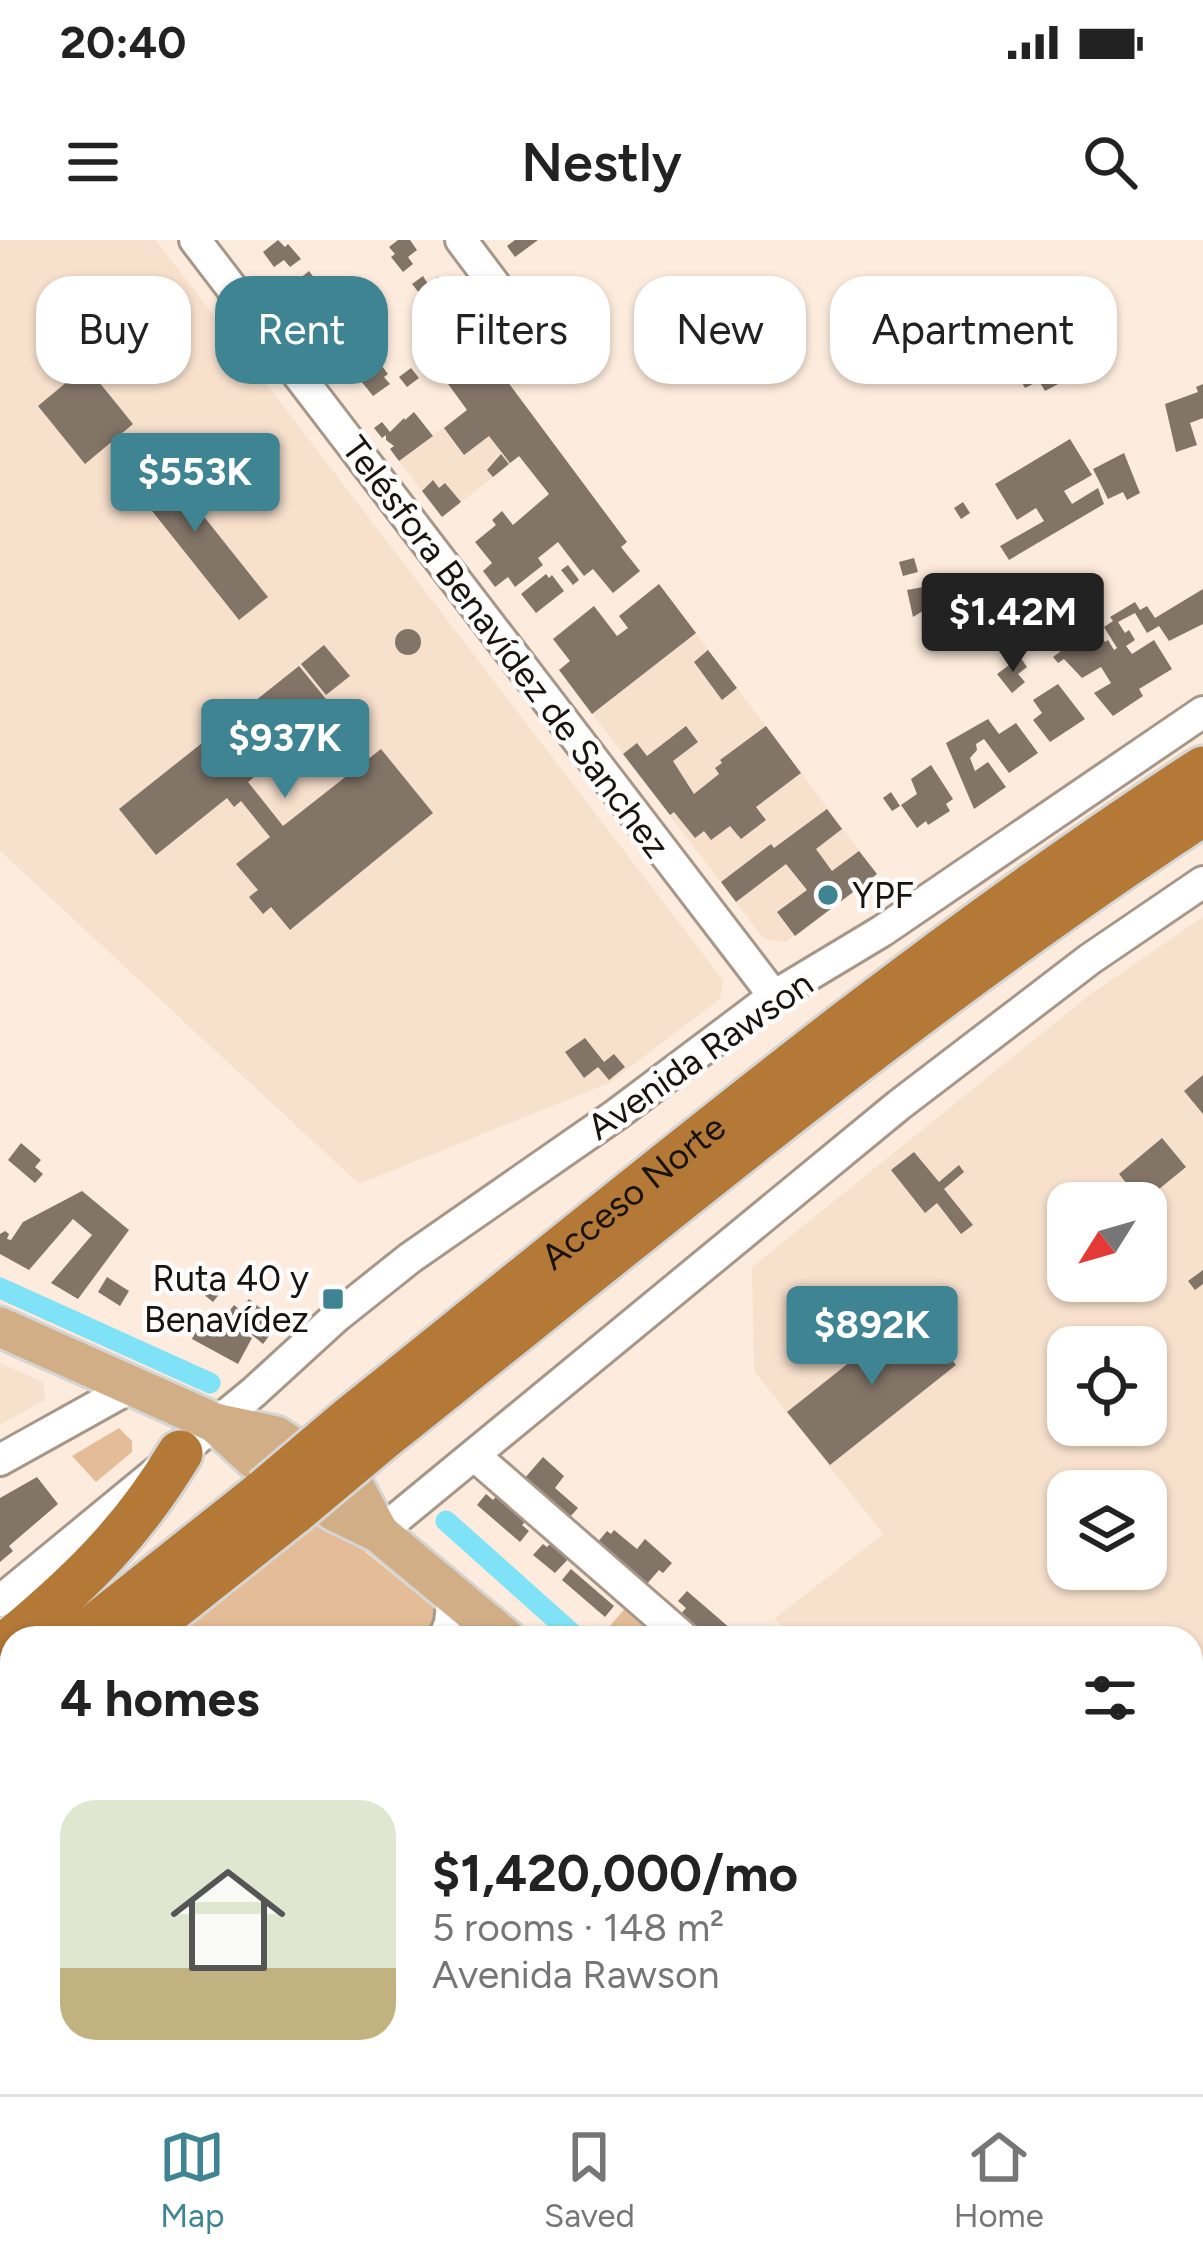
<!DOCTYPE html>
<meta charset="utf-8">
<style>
body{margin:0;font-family:Figtree,sans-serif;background:#f6f6f6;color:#222;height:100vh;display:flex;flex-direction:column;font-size:45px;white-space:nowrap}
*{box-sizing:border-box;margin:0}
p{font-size:39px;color:#767676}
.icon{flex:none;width:66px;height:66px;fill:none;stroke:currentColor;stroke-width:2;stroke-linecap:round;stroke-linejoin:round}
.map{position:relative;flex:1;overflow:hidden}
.sheet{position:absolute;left:0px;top:1386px;width:1203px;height:468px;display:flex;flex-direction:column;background:#fff;border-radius:36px 36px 0 0;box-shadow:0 3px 9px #0004}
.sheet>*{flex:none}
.banner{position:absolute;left:36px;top:36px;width:1131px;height:108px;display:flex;gap:24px}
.needle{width:78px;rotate:233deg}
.controls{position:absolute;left:1047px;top:942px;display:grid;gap:24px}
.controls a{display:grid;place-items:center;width:120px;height:120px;border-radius:24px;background:#fff;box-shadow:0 3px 9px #0004;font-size:60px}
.price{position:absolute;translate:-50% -102px;padding:0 27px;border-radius:12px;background:#3f8492;color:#fff;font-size:39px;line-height:78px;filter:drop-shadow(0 3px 6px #0008)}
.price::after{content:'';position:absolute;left:50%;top:72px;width:36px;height:27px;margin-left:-18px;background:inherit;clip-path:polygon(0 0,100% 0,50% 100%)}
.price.current{background:#222;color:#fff}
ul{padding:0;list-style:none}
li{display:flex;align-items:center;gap:36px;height:300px;padding:0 60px}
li+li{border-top:3px solid #e0e0e0}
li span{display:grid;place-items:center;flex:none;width:336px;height:240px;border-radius:36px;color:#555}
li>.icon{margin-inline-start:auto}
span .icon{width:144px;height:144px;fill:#fffc;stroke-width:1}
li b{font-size:51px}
h2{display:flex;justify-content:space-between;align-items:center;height:144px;padding:0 60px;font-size:51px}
.chip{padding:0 42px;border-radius:36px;background:#fff;box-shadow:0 3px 9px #0004;font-size:42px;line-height:108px}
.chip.current{background:#3f8492;color:#fff}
.status{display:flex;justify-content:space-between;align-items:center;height:84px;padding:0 60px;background:#fff;direction:ltr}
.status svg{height:33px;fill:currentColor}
header{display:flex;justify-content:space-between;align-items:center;height:156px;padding:0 60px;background:#fff;font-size:54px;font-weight:600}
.menu{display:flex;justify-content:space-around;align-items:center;height:168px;border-top:3px solid #e0e0e0;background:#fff;font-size:33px;color:#767676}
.menu a{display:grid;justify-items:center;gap:6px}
.menu .current{color:#3f8492}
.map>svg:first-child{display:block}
.built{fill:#f7e0cc;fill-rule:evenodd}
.green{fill:#e4bd98}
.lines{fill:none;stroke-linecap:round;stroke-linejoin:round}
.canal{stroke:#80e2f6;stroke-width:21}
.building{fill:#827467}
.minor-casing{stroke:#a79789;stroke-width:36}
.major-casing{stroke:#d5d5d4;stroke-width:45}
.highway-casing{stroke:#d5d5d4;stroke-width:51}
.minor{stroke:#fff;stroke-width:30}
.major{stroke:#d2ae87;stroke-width:39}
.highway{stroke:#b47837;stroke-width:45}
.highway-bridge-casing{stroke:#d5d5d4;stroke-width:51;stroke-linecap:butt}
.highway-bridge{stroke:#b47837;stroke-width:45}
.poi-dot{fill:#3f8492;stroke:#fdfdfd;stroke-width:4.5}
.labels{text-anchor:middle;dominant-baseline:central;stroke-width:9;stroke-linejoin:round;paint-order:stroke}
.street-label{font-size:36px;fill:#18130e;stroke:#fdfdfd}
.poi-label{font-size:36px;fill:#18130e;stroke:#fdfdfd;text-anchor:start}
</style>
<div class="status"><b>20:40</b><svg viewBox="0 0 49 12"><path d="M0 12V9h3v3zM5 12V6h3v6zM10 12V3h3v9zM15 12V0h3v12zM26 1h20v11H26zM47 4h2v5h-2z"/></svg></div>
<header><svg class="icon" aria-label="menu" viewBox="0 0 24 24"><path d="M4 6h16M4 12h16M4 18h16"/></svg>Nestly<svg class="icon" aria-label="search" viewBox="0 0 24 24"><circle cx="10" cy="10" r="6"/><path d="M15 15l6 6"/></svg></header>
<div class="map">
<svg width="1203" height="1854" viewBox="0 0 1203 1854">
<rect width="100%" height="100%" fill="#fdecdd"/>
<g class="built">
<polygon points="0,0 156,0 723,740 720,759 609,843 359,944 0,611"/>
<polygon points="506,140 547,195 442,277 399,221"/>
<polygon points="668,356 877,634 786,702 764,699 565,438"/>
<path d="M 1203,677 L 1203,1770 L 1191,1760 L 1191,1398 L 787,1398 L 782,1393 L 785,1388 L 774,1379 L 883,1294 L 754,1131 L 752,1027 L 1092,753 ZM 1068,963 L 1146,963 L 1146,1041 L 1068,1041 ZM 1068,1107 L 1146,1107 L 1146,1185 L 1068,1185 ZM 1068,1251 L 1146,1251 L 1146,1329 L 1068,1329 Z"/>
<polygon points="0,1123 43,1142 45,1160 0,1185"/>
</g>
<g class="green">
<polygon points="119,1188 132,1201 132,1212 96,1242 72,1216"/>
<polygon points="325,1279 433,1367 436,1374 432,1398 176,1398"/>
<polygon points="628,1365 666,1398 607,1398 603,1394"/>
</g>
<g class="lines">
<g class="canal">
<polyline points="0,1048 210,1143"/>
<polyline points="446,1281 577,1398"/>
<polyline points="1074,1842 1087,1854"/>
</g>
</g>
<g class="building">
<polygon points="278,0 285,7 288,4 301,19 290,27 284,20 274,27 263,12"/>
<polygon points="398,0 410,0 417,10 408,17 413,24 403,32 391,17 395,14 389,7"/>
<polygon points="515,0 538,0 515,17 507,6"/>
<polygon points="309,31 321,47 317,49 329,65 333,62 344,77 334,85 328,77 319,85 295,54 305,46 299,39"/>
<polygon points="423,36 428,44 438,37 462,67 452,75 458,83 447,91 435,75 440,72 433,64 428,56 424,59 412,44"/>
<polygon points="345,86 351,93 355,90 367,106 356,114 351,107 341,114 329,99"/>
<polygon points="466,86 627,302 621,307 640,331 613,353 593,329 584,336 558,302 538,318 543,325 515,347 508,337 495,347 483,331 492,323 475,302 496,285 492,280 502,271 513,285 549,254 519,216 510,223 489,196 464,215 444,188 467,170 443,137 456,126 441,105"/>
<polygon points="1049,106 1061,129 1057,131 1062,142 1045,151 1039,141 1025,148 1013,126"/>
<polygon points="376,118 388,134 384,137 390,144 373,156 361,141 371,133 365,127"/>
<polygon points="86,126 133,184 85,224 38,166"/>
<polygon points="411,128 419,138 407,147 399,137"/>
<polygon points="1203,144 1203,178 1190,183 1197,205 1176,212 1165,164 1198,152 1196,147"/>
<polygon points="414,172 433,196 399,221 390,209 394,206 386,200 386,195 382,198 374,188 382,182 390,192 404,178 405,180"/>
<polygon points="1070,199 1092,235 1064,251 1072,264 1098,248 1104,264 1009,320 1000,306 1044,281 1036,268 1017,280 995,244"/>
<polygon points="150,209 268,357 239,380 121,232"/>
<polygon points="1124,213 1140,253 1127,260 1123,252 1108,259 1093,229"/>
<polygon points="501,214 509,224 493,237 487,230"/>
<polygon points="433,240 439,248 445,243 461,262 442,277 422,251"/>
<polygon points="963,262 970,273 961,279 954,268"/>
<polygon points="914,318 918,332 903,336 899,322"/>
<polygon points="568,325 579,340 573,345 561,330"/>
<polygon points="546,334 549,338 552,335 564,351 536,373 521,354"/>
<polygon points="659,344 696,393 592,474 559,430 570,421 553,399 594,366 617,396 628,388 619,376"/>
<polygon points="923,347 928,368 913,377 907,350"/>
<polygon points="1203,349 1203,384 1169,401 1159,386 1147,393 1135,373 1118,382 1125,393 1129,390 1135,400 1126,406 1132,414 1154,400 1172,429 1139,449 1143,456 1113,476 1094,453 1111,443 1101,427 1082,438 1064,419 1058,423 1053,417 1065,408 1056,387 1064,384 1070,397 1092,383 1105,402 1108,400 1114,410 1117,408 1104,387 1113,381 1110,377 1135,362 1140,370 1147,366 1155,378"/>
<circle cx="408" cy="402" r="13"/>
<polygon points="324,405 350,436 326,455 301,424"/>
<polygon points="708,410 737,448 722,460 694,422"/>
<polygon points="1020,417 1027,427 1018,434 1025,442 1012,453 997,434"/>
<polygon points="299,426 348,486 301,524 289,509 248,542 283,586 381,509 433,573 290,690 271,667 263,674 249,657 258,650 236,624 270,597 241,561 234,567 227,558 156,615 119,569"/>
<polygon points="1058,444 1085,479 1050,502 1033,480 1042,473 1033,460"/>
<polygon points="988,479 999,494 1016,483 1038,513 1009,533 984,499 976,504 977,510 970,518 975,531 988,522 1006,547 974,569 946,503"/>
<polygon points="686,486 698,502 673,521 694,554 719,534 715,528 722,523 720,520 766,486 801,533 756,567 766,580 741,599 730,586 711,600 704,591 695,598 674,572 670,575 623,514 637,503 647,516"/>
<polygon points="931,525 953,559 946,564 950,571 928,585 926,581 917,588 901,565 917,554 911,539"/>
<polygon points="891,552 900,566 892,571 883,558"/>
<polygon points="827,569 842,589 816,609 832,631 859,611 877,634 795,696 777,672 807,650 786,624 736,662 721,642 771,604 774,608"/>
<polygon points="585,798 604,822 614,814 625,827 609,840 598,827 584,838 565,812"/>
<polygon points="1203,835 1203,874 1184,851"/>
<polygon points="1162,898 1186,927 1142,963 1119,934"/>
<polygon points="21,903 41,920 35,927 43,934 35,943 8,920"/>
<polygon points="914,912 939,942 959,925 964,932 944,949 973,985 961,994 937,963 925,973 891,930"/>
<polygon points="82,951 129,990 78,1059 51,1043 92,995 73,979 29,1030 0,1014 0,994 5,991 9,994 7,999 11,1000 23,982"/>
<polygon points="205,1029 217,1040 212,1045 221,1052 213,1062 191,1044"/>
<polygon points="1203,1030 1203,1044 1195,1050 1188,1041"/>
<polygon points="107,1037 129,1051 120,1066 98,1052"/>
<polygon points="249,1059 279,1083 263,1104 227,1074 234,1065 240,1070"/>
<polygon points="914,1071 956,1125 830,1225 787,1172"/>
<polygon points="205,1074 252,1098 238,1124 192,1099"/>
<polygon points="543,1217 564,1236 555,1248 578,1268 569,1278 524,1239"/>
<polygon points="37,1237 58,1264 9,1306 13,1311 0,1322 0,1258"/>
<polygon points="500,1252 529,1278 522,1285 529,1291 520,1302 477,1265 486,1254 493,1260"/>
<polygon points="614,1290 637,1309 645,1299 672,1323 663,1333 659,1330 646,1345 597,1303 607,1291 611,1294"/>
<polygon points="554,1300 572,1315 555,1333 533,1315 543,1304 547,1307"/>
<polygon points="571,1329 614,1366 605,1377 562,1340"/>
<polygon points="687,1351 731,1389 723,1398 716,1395 707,1398 680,1375 686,1368 678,1361"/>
<polygon points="1191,1772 1203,1783 1203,1790 1191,1804"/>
<polygon points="1203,1796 1203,1828 1191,1818 1191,1810"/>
<polygon points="1134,1842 1154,1842 1157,1845 1167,1842 1180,1854 1130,1854 1126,1851"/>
</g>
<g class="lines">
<defs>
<g id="minor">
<polyline points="195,0 774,756"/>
<polyline points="461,0 500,52"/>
<polyline points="475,1216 684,1398"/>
<polyline points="0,1220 133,1146"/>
<polyline points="379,1293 899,865 1090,719 1203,642"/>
<polyline points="0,1361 254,1152 336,1077 410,1018 617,874 774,756 882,691 1203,472"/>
<polyline points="444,1398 450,1383 453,1354"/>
<polyline points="0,1677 12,1687"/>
<polyline points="1191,1839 1203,1850"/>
<polyline points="185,1842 199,1854"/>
<polyline points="214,1854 228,1842"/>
<polyline points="635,1854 650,1842"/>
</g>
<g id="major">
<polyline points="0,1087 215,1183 276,1196 356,1250 379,1293"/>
<polyline points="215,1183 254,1219 334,1271 379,1293 505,1398"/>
<polyline points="1017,1842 1030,1854"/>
</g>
<g id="highway">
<path id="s1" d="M 350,1179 C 629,956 903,724 1203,529"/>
<path d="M 381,1199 C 650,985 915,761 1203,573"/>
<path d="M 14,1398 C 83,1340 133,1291 180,1213"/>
<polyline points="80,1398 265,1251"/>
<polyline points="135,1398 295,1271"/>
<polyline points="0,1462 12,1452"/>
<polyline points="0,1539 12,1529"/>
</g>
</defs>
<use href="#minor" class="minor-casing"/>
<use href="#major" class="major-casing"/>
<use href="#highway" class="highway-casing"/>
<use href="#minor" class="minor"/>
<use href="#major" class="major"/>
<use href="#highway" class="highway"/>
<defs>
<g id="highway-bridge">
<polyline points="265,1251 350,1179"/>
<polyline points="295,1271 381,1199"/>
</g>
</defs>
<use href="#highway-bridge" class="highway-bridge-casing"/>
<use href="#highway-bridge" class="highway-bridge"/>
</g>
<g class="poi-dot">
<circle cx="828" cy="655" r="12"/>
<rect x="321" y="1047" width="24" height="24" rx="6"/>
</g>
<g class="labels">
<g class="street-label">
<text transform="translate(506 407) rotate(53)">Telésfora Benavídez de Sanchez</text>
<text transform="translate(700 815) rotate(-35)">Avenida Rawson</text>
<text stroke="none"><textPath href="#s1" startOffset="363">Acceso Norte</textPath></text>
</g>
<g class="poi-label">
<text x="852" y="655">YPF</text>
<text x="309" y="1038" text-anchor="end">Ruta 40 y<tspan x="309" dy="41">Benavídez</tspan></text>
</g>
</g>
</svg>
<div class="controls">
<a><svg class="needle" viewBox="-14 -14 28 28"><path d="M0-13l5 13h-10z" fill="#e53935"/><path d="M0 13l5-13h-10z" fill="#767676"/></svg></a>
<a><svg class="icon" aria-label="locate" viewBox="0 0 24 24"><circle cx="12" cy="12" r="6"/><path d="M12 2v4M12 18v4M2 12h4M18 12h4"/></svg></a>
<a><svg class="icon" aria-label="layers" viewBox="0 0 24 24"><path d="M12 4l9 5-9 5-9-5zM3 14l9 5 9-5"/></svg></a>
</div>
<b class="price" style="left:195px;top:295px">$553K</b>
<b class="price current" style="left:1013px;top:435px">$1.42M</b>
<b class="price" style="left:285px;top:561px">$937K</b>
<b class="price" style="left:872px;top:1148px">$892K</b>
<div class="banner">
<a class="chip">Buy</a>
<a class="chip current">Rent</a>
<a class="chip">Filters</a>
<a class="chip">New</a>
<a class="chip">Apartment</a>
</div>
<section class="sheet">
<h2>4 homes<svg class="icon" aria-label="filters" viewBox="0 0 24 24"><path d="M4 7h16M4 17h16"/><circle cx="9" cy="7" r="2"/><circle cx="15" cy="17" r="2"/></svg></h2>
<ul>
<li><span style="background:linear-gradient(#dfe7d0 70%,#c2b280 0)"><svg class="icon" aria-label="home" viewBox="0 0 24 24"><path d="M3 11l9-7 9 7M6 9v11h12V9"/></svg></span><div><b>$1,420,000/mo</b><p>5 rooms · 148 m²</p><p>Avenida Rawson</p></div></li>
</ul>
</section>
</div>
<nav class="menu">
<a class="current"><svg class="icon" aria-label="map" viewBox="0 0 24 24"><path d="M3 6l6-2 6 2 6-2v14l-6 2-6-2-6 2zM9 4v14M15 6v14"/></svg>Map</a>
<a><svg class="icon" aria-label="saved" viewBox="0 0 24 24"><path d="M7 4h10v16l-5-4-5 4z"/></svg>Saved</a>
<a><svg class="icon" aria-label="home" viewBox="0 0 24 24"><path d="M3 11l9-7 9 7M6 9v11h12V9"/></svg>Home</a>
</nav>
